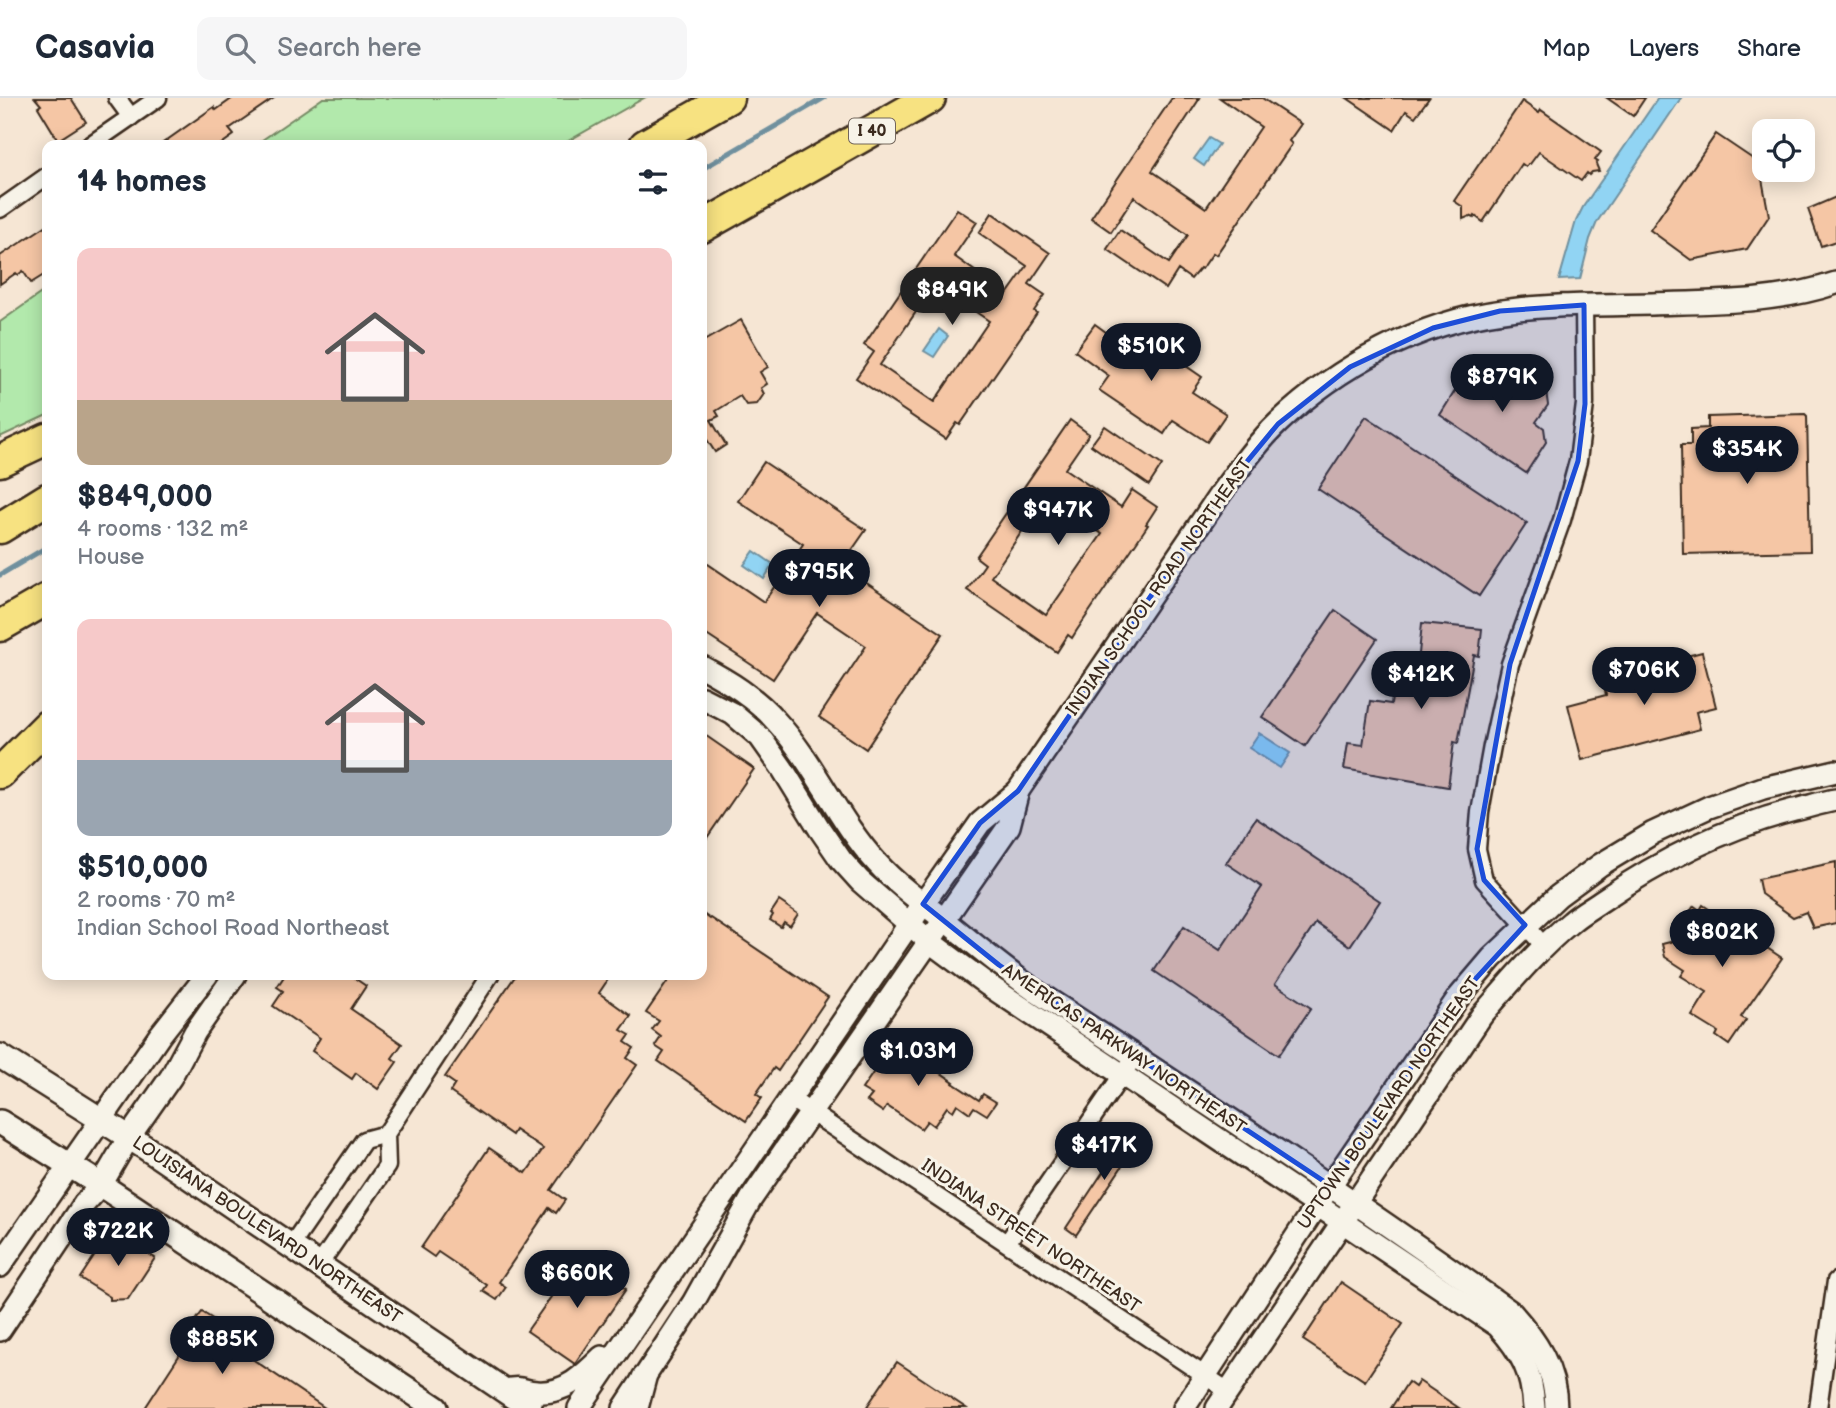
<!DOCTYPE html>
<meta charset="utf-8">
<style>
body{margin:0;font-family:"Balsamiq Sans",sans-serif;background:#f6f6f7;color:#1f2937;height:100vh;display:flex;flex-direction:column;font-size:26px;white-space:nowrap}
*{box-sizing:border-box;margin:0}
p{font-size:23px;color:#747a83}
.icon{flex:none;width:38px;height:38px;fill:none;stroke:currentColor;stroke-width:2;stroke-linecap:round;stroke-linejoin:round}
.map{position:relative;flex:1;overflow:hidden}
.panel{position:absolute;left:42px;top:42px;width:665px;height:840px;display:flex;flex-direction:column;background:#fff;border-radius:14px;box-shadow:0 4px 18px #0003}
.panel>*{flex:none}
.fabs{position:absolute;left:1752px;top:21px;display:grid;gap:14px}
.fabs a{display:grid;place-items:center;width:63px;height:63px;border-radius:14px;background:#fff;box-shadow:0 4px 18px #0003;font-size:35px}
.price{position:absolute;translate:-50% -60px;padding:0 16px;border-radius:24px;background:#111827;color:#fff;font-size:23px;line-height:46px;filter:drop-shadow(0 2px 4px #0008)}
.price::after{content:'';position:absolute;left:50%;top:42px;width:21px;height:16px;margin-left:-10px;background:inherit;clip-path:polygon(0 0,100% 0,50% 100%)}
.price.active{background:#222;color:#fff}
ul{padding:0;list-style:none}
li{display:grid;align-content:center;gap:14px;height:371px;padding:0 35px}
li span{display:grid;place-items:center;height:217px;border-radius:14px;color:#555}
li>.icon{margin-inline-start:auto}
span .icon{width:126px;height:126px;fill:#fffc;stroke-width:1}
li b{font-size:30px}
h2{display:flex;justify-content:space-between;align-items:center;height:84px;padding:0 35px;font-size:30px}
header{display:flex;align-items:center;gap:42px;box-sizing:border-box;height:98px;padding:0 35px;background:#fff;border-bottom:2px solid #e0e1e3}
header strong{font-size:33px}
nav{display:flex;gap:38px;margin-inline-start:auto;font-size:24px}
.search{width:490px;height:63px;background:#f6f6f7;display:flex;align-items:center;gap:18px;box-sizing:border-box;padding:0 24px;border-radius:14px;color:#747a83;font-size:26px}
.map>svg:first-child{display:block}
.green{fill:#b2e9ac;stroke:#768a65;stroke-width:2}
.water{fill:#91d4f3;stroke:#6f909e;stroke-width:2}
.lines{fill:none;stroke-linecap:round;stroke-linejoin:round}
.stream{stroke:#6f909e;stroke-width:5}
.building{fill:#f5c6a5;stroke:#3b2a1e;stroke-width:2;fill-rule:evenodd}
.minor-casing{stroke:#3b2a1e;stroke-width:21}
.tertiary-casing{stroke:#3b2a1e;stroke-width:26}
.secondary-casing{stroke:#3b2a1e;stroke-width:28}
.motorway-casing{stroke:#3b2a1e;stroke-width:35}
.minor{stroke:#f7f3e8;stroke-width:16}
.tertiary{stroke:#f7f3e8;stroke-width:21}
.secondary{stroke:#f7f3e8;stroke-width:23}
.motorway{stroke:#f7e281;stroke-width:30}
.marked{fill:#1d4ed8;fill-opacity:0.2;stroke:#1d4ed8;stroke-width:5;stroke-linejoin:round}
.labels{text-anchor:middle;dominant-baseline:central;stroke-width:6;stroke-linejoin:round;paint-order:stroke}
.shield{fill:#f7f3e8;stroke:#73665b;stroke-width:2}
.shield-label{font-size:16px;font-weight:bold;fill:#3b2a1e}
.street-label{font-size:18px;fill:#3b2a1e;stroke:#f7f3e8}
</style>
<header>
<strong>Casavia</strong>
<div class="search"><svg class="icon" aria-label="search" viewBox="0 0 24 24"><circle cx="10" cy="10" r="6"/><path d="M15 15l6 6"/></svg>Search here</div>
<nav><a>Map</a><a>Layers</a><a>Share</a></nav>
</header>
<div class="map">
<svg width="1836" height="1310" viewBox="0 0 1836 1310">
<rect width="100%" height="100%" fill="#f6e6d4"/>
<filter id="ink" filterUnits="userSpaceOnUse"><feTurbulence type="fractalNoise" baseFrequency=".0143" numOctaves="2"/><feDisplacementMap in="SourceGraphic" scale="14" xChannelSelector="R" yChannelSelector="G"/><feConvolveMatrix kernelMatrix="1 2 1 2 8 2 1 2 1" color-interpolation-filters="sRGB"/></filter>
<g filter="url(#ink)">
<g class="green">
<polygon points="323,0 644,0 561,47 255,47"/>
<polygon points="47,191 47,317 0,339 0,224"/>
</g>
<g class="water">
<polygon points="1658,0 1681,0 1597,124 1590,141 1580,181 1559,182 1576,123 1583,109"/>
<polygon points="1209,40 1219,46 1204,68 1194,61"/>
<polygon points="939,231 948,238 934,259 924,253"/>
<polygon points="754,453 773,466 764,481 744,467"/>
<polygon points="1259,635 1290,655 1280,670 1249,650"/>
</g>
<g class="lines">
<g class="stream">
<polyline points="702,71 824,0"/>
<polyline points="0,477 47,449"/>
</g>
</g>
<g class="building">
<polygon points="35,0 71,0 86,24 58,42 38,9 41,7"/>
<polygon points="233,0 274,0 229,31 234,37 220,47 160,47 214,9 216,12"/>
<polygon points="1172,0 1200,0 1152,73 1206,110 1261,29 1220,0 1262,0 1301,26 1289,43 1292,46 1216,157 1213,155 1202,171 1200,170 1191,181 1178,172 1166,191 1107,151 1120,132 1169,165 1188,137 1134,99 1111,134 1091,120"/>
<polygon points="1347,0 1429,0 1415,19 1406,13 1394,32"/>
<polygon points="1607,0 1645,0 1633,18"/>
<polygon points="1522,3 1539,15 1541,12 1601,54 1595,62 1598,64 1596,66 1599,73 1592,74 1589,77 1587,75 1581,83 1539,54 1530,66 1528,66 1526,69 1522,66 1483,124 1475,118 1474,120 1470,118 1463,121 1463,109 1454,103"/>
<polygon points="1716,36 1759,65 1769,118 1747,151 1691,162 1650,132"/>
<polygon points="1836,99 1836,143 1821,148 1808,111"/>
<path d="M 957,111 L 977,124 L 954,158 L 1007,196 L 1027,168 L 979,135 L 992,115 L 1050,155 L 1029,186 L 1045,197 L 1034,213 L 1037,215 L 960,327 L 957,325 L 946,341 L 856,280 L 874,254 L 864,247 ZM 935,186 L 989,223 L 934,304 L 880,267 Z"/>
<polygon points="47,127 47,175 31,185 23,173 18,177 16,175 0,186 0,158"/>
<polygon points="741,222 768,269 760,274 767,286 761,290 764,296 757,306 746,307 740,298 716,313 719,318 711,322 726,347 715,354 702,334 702,244"/>
<polygon points="1095,226 1128,250 1138,235 1202,279 1192,294 1226,316 1207,344 1173,322 1164,336 1099,292 1109,278 1075,253"/>
<polygon points="1507,266 1546,293 1548,307 1536,324 1544,330 1546,344 1526,375 1440,317 1460,285 1472,284 1481,288 1494,267"/>
<polygon points="1805,316 1807,318 1810,453 1683,456 1681,347 1691,347 1691,331 1708,330 1708,319"/>
<polygon points="1366,318 1527,425 1479,498 1318,391"/>
<path d="M 1070,322 L 1089,336 L 1065,371 L 1121,409 L 1132,392 L 1157,409 L 1146,426 L 1148,427 L 1077,532 L 1072,540 L 1068,537 L 1057,554 L 967,492 L 985,466 L 976,459 ZM 1046,398 L 1102,436 L 1046,517 L 991,479 Z"/>
<polygon points="1105,328 1162,367 1149,387 1091,347"/>
<polygon points="764,364 866,432 841,468 943,536 866,651 819,619 866,548 817,515 773,581 702,534 702,462 764,504 803,446 738,403"/>
<polygon points="1335,512 1377,541 1305,648 1262,619"/>
<polygon points="1422,525 1482,531 1479,558 1474,557 1458,645 1454,644 1448,689 1344,671 1348,645 1363,647 1370,603 1391,606 1398,563 1418,566"/>
<polygon points="1702,554 1716,609 1696,614 1700,631 1582,662 1568,607 1606,597 1602,580"/>
<polygon points="702,635 754,671 702,747"/>
<polygon points="1256,720 1380,803 1350,848 1316,825 1275,886 1311,910 1279,957 1154,873 1184,828 1220,852 1262,789 1226,765"/>
<polygon points="1836,764 1836,825 1813,830 1806,814 1793,819 1761,796 1758,781"/>
<polygon points="779,803 798,816 790,828 784,824 781,829 770,822 773,817 771,815"/>
<polygon points="1703,807 1782,860 1741,919 1746,922 1729,947 1716,938 1718,934 1692,918 1707,894 1681,878 1685,872 1665,859 1662,846 1674,843 1680,847 1693,827 1685,821 1694,808 1700,812"/>
<polygon points="702,815 710,821 711,820 828,899 778,973 774,970 756,996 762,1000 746,1023 658,963 664,954 655,948 661,939 652,932 659,923 646,915 672,877 702,877"/>
<polygon points="285,877 350,877 366,888 351,911 402,946 392,960 397,964 378,991 356,975 352,981 312,953 320,940 273,908 283,893 277,889"/>
<polygon points="516,877 611,877 599,895 631,918 621,932 630,937 625,944 634,950 627,960 637,967 551,1092 565,1102 556,1115 549,1110 499,1184 506,1189 497,1202 483,1193 487,1187 438,1154 434,1159 421,1150 489,1050 526,1075 543,1051 515,1032 512,1037 450,994 455,986 445,979"/>
<polygon points="895,943 915,957 921,949 940,963 934,970 954,984 953,985 979,1002 983,996 996,1004 987,1017 974,1009 970,1015 957,1006 953,1013 947,1009 934,1028 927,1023 921,1031 887,1008 883,1014 867,1003 872,997 862,991"/>
<polygon points="1130,1033 1141,1040 1076,1137 1066,1130"/>
<polygon points="119,1137 155,1160 128,1201 110,1202 110,1199 80,1180 105,1142"/>
<polygon points="579,1159 626,1191 575,1266 527,1233"/>
<polygon points="1341,1184 1403,1226 1365,1283 1303,1242"/>
<polygon points="202,1214 233,1234 227,1244 325,1310 145,1310 186,1247 181,1243"/>
<polygon points="897,1264 966,1310 866,1310"/>
<polygon points="1419,1283 1459,1310 1391,1310 1408,1284 1415,1289"/>
</g>
<g class="lines">
<defs>
<g id="minor">
<polyline points="117,0 131,19"/>
<polyline points="90,47 158,0"/>
<polyline points="0,111 47,78"/>
<polyline points="1545,849 1484,782 1477,751 1480,714 1492,648 1510,566 1562,422 1578,363 1585,306 1584,207"/>
<polyline points="791,1001 1228,1293"/>
<polyline points="1007,1145 1135,958"/>
<polyline points="291,1148 364,1042 386,1036"/>
<polyline points="319,1167 387,1068 386,1036 490,877"/>
<polyline points="1818,1310 1836,1183"/>
</g>
<g id="tertiary">
<path d="M 702,569 C 728,583 755,599 775,622 C 815,665 837,721 877,765 C 897,787 922,805 946,823 C 975,847 1003,870 1034,892 C 1194,997 1355,1102 1511,1214 C 1536,1242 1556,1271 1556,1310"/>
<path d="M 702,600 L 733,616 L 760,639 L 782,670 L 819,730 L 841,762 L 860,783 L 930,844 L 988,887 L 1498,1228 C 1522,1255 1532,1274 1534,1310"/>
<polyline points="0,1168 160,937 207,877"/>
<polyline points="0,1232 84,1106 101,1087 129,1039 171,979 195,934 235,877"/>
<path d="M 505,1292 C 523,1288 521,1293 537,1294 C 565,1296 584,1277 602,1259"/>
<path d="M 579,1310 L 923,806 L 980,725 L 1018,693 L 1221,395 C 1239,371 1256,346 1278,325 C 1338,268 1420,224 1503,213 C 1552,206 1602,207 1652,206 C 1713,204 1777,205 1836,185"/>
<polyline points="624,1310 693,1205 751,1101 1009,728 1018,693"/>
<polyline points="1184,1310 1317,1107 1458,900 1492,860 1558,798 1600,767 1653,735 1709,709 1763,690 1836,673"/>
<path d="M 1217,1310 L 1482,917 C 1510,885 1538,851 1571,824 C 1580,816 1591,810 1601,803 C 1661,762 1724,730 1794,712 C 1808,709 1822,704 1836,702"/>
</g>
<g id="secondary">
<polyline points="0,958 146,1050 530,1310"/>
<polyline points="0,1024 101,1087 436,1310"/>
<polyline points="636,1310 644,1280"/>
</g>
<g id="motorway">
<polyline points="645,47 728,0"/>
<polyline points="702,129 930,0"/>
<polyline points="0,363 47,341"/>
<polyline points="0,430 47,401"/>
<polyline points="0,528 47,501"/>
<polyline points="0,675 47,628"/>
</g>
</defs>
<use href="#minor" class="minor-casing"/>
<use href="#tertiary" class="tertiary-casing"/>
<use href="#secondary" class="secondary-casing"/>
<use href="#motorway" class="motorway-casing"/>
<use href="#minor" class="minor"/>
<use href="#tertiary" class="tertiary"/>
<use href="#secondary" class="secondary"/>
<use href="#motorway" class="motorway"/>
</g>
</g>
<path class="marked" d="M 1584,207 L 1585,306 L 1578,363 L 1510,566 L 1477,751 L 1484,782 L 1525,827 L 1458,900 L 1331,1088 L 999,867 L 923,806 L 980,725 L 1018,693 L 1221,395 L 1278,326 L 1350,269 L 1433,230 L 1500,213 Z"/>
<g class="labels">
<rect class="shield" x="849" y="20.5" width="46" height="25" rx="5"/>
<g class="shield-label">
<text x="872" y="33">I 40</text>
</g>
<g class="street-label">
<text transform="translate(1159 489) rotate(-55)">INDIAN SCHOOL ROAD NORTHEAST</text>
<text transform="translate(1124 951) rotate(34)">AMERICAS PARKWAY NORTHEAST</text>
<text transform="translate(1389 1005) rotate(-55)">UPTOWN BOULEVARD NORTHEAST</text>
<text transform="translate(267 1132) rotate(34)">LOUISIANA BOULEVARD NORTHEAST</text>
<text transform="translate(1031 1138) rotate(34)">INDIANA STREET NORTHEAST</text>
</g>
</g>
</svg>
<div class="fabs">
<a><svg class="icon" aria-label="locate" viewBox="0 0 24 24"><circle cx="12" cy="12" r="6"/><path d="M12 2v4M12 18v4M2 12h4M18 12h4"/></svg></a>
</div>
<b class="price active" style="left:952px;top:229px">$849K</b>
<b class="price" style="left:1151px;top:285px">$510K</b>
<b class="price" style="left:1502px;top:316px">$879K</b>
<b class="price" style="left:1747px;top:388px">$354K</b>
<b class="price" style="left:1058px;top:449px">$947K</b>
<b class="price" style="left:819px;top:511px">$795K</b>
<b class="price" style="left:1644px;top:609px">$706K</b>
<b class="price" style="left:1421px;top:613px">$412K</b>
<b class="price" style="left:1722px;top:871px">$802K</b>
<b class="price" style="left:918px;top:990px">$1.03M</b>
<b class="price" style="left:1104px;top:1084px">$417K</b>
<b class="price" style="left:118px;top:1170px">$722K</b>
<b class="price" style="left:577px;top:1212px">$660K</b>
<b class="price" style="left:222px;top:1278px">$885K</b>
<section class="panel">
<h2>14 homes<svg class="icon" aria-label="filters" viewBox="0 0 24 24"><path d="M4 7h16M4 17h16"/><circle cx="9" cy="7" r="2"/><circle cx="15" cy="17" r="2"/></svg></h2>
<ul>
<li><span style="background:linear-gradient(#f6c9c9 70%,#b9a48a 0)"><svg class="icon" aria-label="home" viewBox="0 0 24 24"><path d="M3 11l9-7 9 7M6 9v11h12V9"/></svg></span><div><b>$849,000</b><p>4 rooms · 132 m²</p><p>House</p></div></li>
<li><span style="background:linear-gradient(#f6c9c9 65%,#9aa5b1 0)"><svg class="icon" aria-label="home" viewBox="0 0 24 24"><path d="M3 11l9-7 9 7M6 9v11h12V9"/></svg></span><div><b>$510,000</b><p>2 rooms · 70 m²</p><p>Indian School Road Northeast</p></div></li>
</ul>
</section>
</div>
